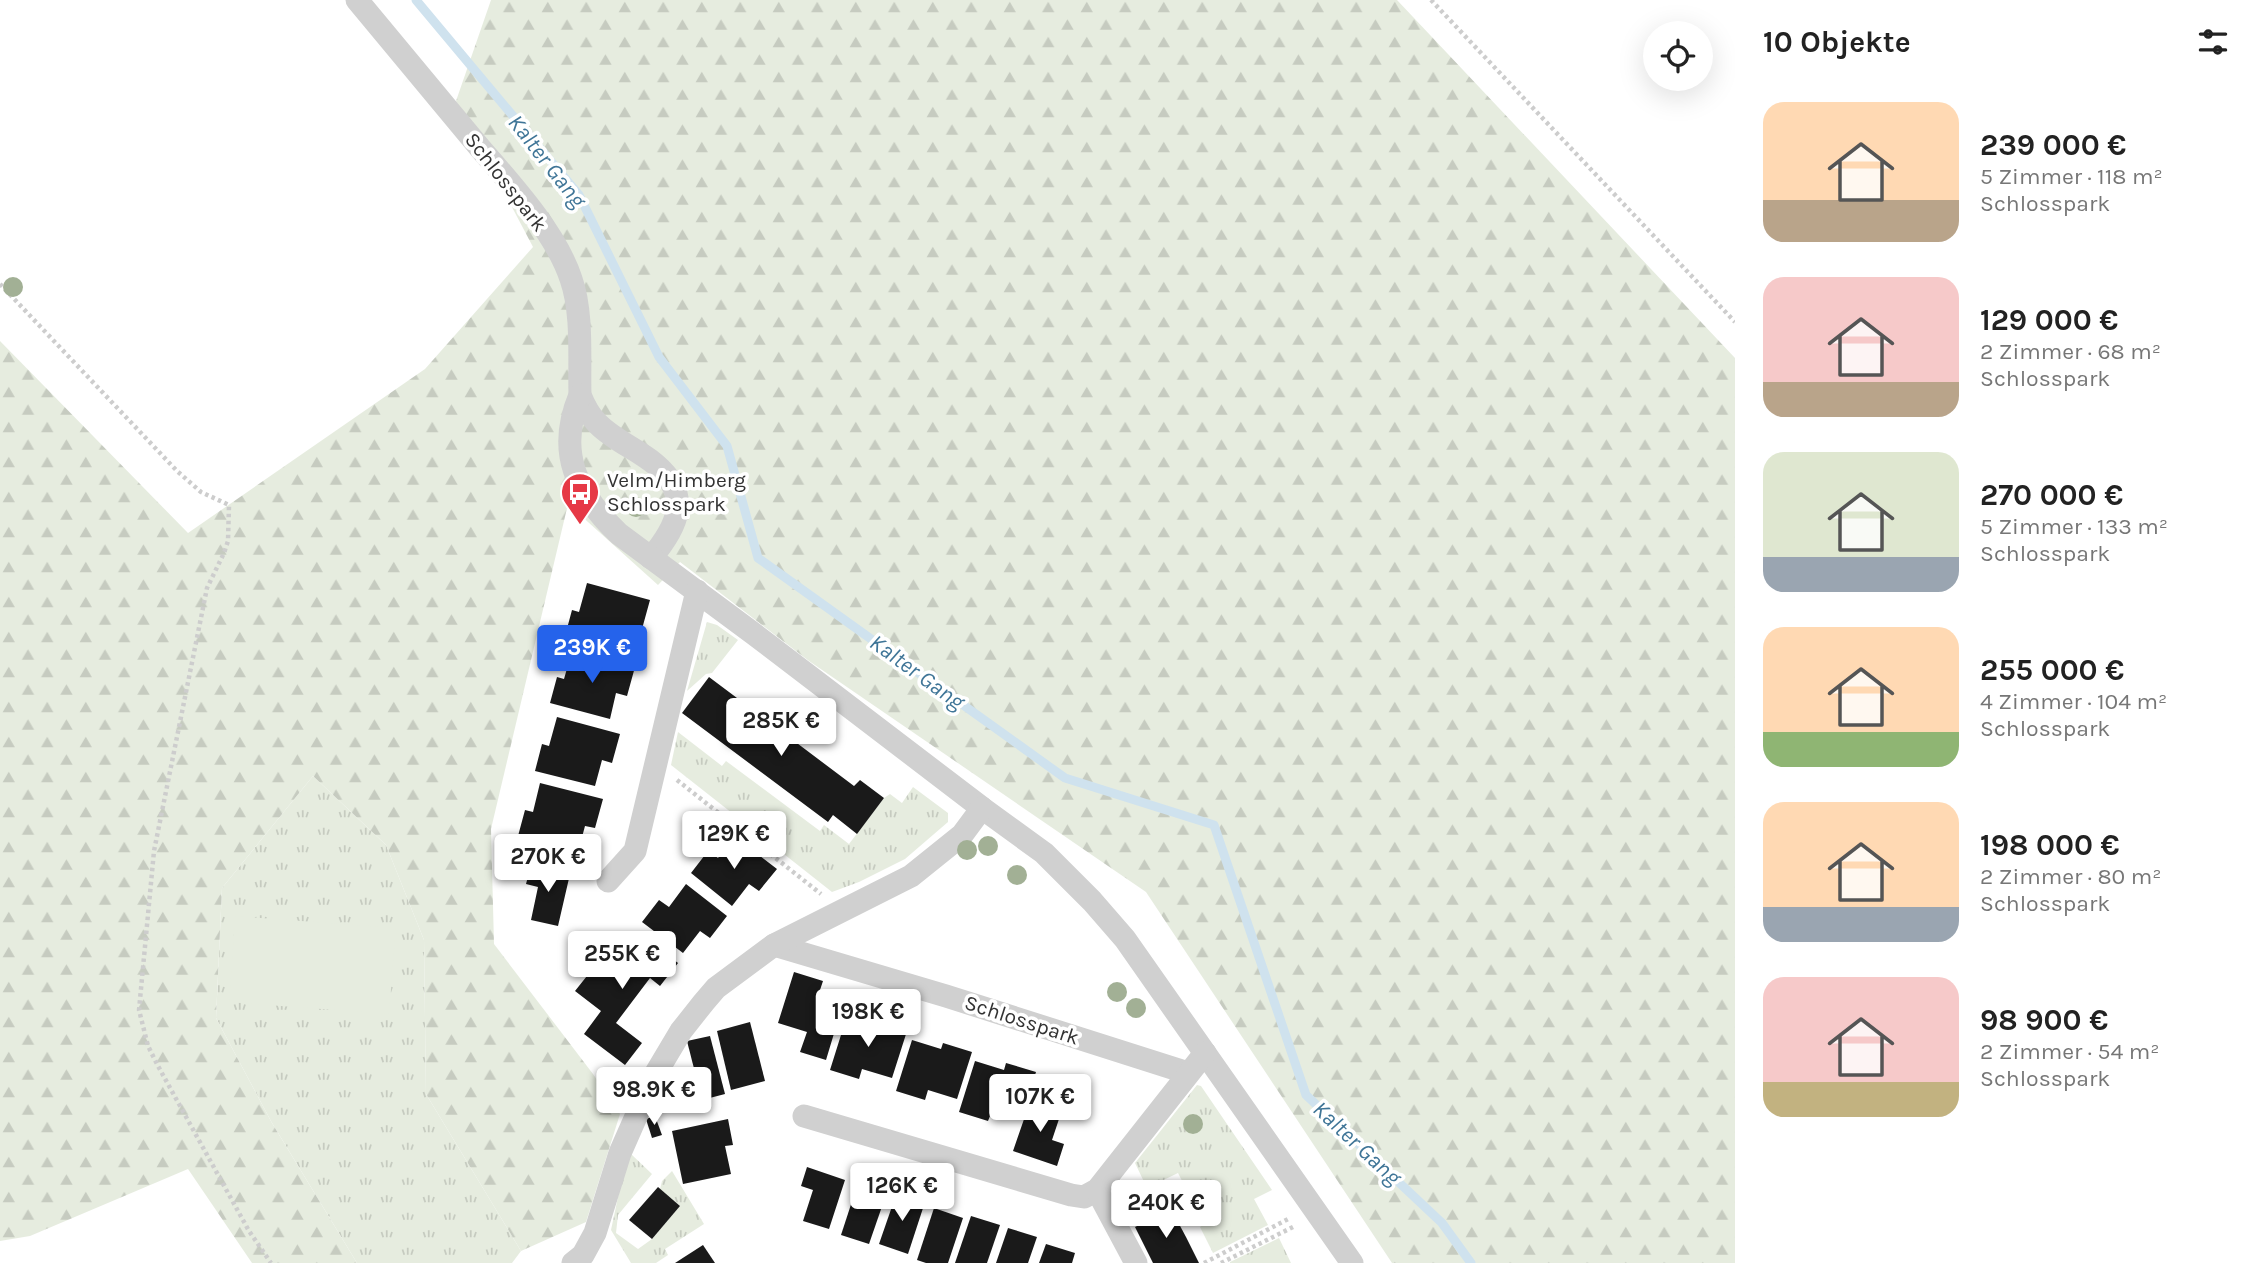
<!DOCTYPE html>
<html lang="de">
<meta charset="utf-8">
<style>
body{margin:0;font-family:Karla,sans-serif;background:#f6f6f6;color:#222;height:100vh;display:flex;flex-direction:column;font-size:26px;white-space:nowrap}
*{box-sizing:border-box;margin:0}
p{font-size:23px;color:#767676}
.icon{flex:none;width:38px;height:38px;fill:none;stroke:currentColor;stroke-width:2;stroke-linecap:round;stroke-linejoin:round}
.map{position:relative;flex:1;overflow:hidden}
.details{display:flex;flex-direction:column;background:#fff;width:525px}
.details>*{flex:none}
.fabs{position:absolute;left:1643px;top:21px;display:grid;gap:14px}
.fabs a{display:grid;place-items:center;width:70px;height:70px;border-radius:50%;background:#fff;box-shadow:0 7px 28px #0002;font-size:35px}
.price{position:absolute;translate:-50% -60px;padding:0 16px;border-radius:7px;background:#fff;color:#222;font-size:23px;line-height:46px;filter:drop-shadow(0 2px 4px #0008)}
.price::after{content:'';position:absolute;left:50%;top:42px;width:21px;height:16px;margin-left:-10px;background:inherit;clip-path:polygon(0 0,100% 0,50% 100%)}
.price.selected{background:#2563eb;color:#fff}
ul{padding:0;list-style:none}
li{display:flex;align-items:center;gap:21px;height:175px;padding:0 28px}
li span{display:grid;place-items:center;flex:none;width:196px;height:140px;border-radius:21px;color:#555}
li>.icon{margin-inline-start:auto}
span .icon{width:84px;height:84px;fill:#fffc;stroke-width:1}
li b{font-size:30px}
h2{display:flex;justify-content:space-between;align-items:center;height:84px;padding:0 28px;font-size:30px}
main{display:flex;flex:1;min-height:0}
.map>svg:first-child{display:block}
.grass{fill:url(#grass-tufts)}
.forest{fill:url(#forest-firs)}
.park{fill:#e6ecdf}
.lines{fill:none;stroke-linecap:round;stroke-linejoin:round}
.stream{stroke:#cfe2ee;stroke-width:9}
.building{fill:#1a1a1a}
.path{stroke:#cdcdcd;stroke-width:4.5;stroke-dasharray:3.5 3.5;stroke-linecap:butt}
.street{stroke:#d0d0d0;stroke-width:23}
.tree{fill:#a2b095}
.labels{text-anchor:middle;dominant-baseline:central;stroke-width:7;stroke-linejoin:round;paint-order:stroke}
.street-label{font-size:21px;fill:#333;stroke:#fff}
.poi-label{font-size:21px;fill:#333;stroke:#fff;text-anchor:start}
.water-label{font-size:23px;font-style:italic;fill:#3f7597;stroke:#fff}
</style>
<main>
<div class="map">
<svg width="1735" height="1263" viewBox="0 0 1735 1263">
<defs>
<pattern id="grass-tufts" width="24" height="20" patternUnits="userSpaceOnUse" patternTransform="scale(1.75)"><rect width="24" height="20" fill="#e6ecdf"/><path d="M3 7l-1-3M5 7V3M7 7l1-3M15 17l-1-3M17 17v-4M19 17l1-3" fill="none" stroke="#c6cbc0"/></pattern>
<pattern id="forest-firs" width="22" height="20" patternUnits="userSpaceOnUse" patternTransform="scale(1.75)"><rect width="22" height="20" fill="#e6ecdf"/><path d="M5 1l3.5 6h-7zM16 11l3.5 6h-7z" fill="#c6cbc0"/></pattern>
</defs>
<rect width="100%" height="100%" fill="#fff"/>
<g class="grass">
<polygon points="707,622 717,625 738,640 712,673 706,674 687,691"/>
<polygon points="678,732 722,766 726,761 820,831 824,825 849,844 884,798 890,794 902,803 913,787 948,813 948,822 905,859 859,882 832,892 671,765"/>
<polygon points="313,776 386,845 424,940 426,1094 521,1251 512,1263 357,1263 272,1123 216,1018 222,888"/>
<polygon points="1197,1085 1201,1086 1272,1190 1254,1199 1268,1225 1213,1253 1200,1227 1204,1224 1178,1173 1147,1188 1135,1163"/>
<polygon points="631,1154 652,1174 618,1215 616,1233 638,1249 652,1239 680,1206 660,1189 662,1181 672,1171 704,1224 665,1249 668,1255 656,1263 631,1263 611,1230 624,1169"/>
<polygon points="1279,1238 1291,1263 1230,1263 1230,1262"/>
</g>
<polygon class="forest" points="491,0 1397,0 1735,358 1735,1263 1392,1263 1146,892 809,661 680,562 658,585 568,504 491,829 494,944 593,1074 620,1114 586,1222 521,1251 426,1094 424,940 386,845 313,776 222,888 216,1018 272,1123 357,1263 252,1263 188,1169 30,1236 0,1241 0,341 188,533 425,369 533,247 456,101"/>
<polygon class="park" points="235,916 396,928 389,1014 229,1002"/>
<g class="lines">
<polyline class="stream" points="416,0 579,195 659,357 727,446 758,558 1065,778 1214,825 1306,1095 1442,1223 1471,1263"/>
</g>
<g class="building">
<polygon points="587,583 650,600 642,629 632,626 625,653 565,636 572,610 579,612"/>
<polygon points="572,651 635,667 627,696 616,693 610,719 550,703 557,677 564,679"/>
<polygon points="709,677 854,786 860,780 884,798 857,834 833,815 828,822 682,713"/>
<polygon points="557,717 620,734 612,763 602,760 595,786 535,771 542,744 549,746"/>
<polygon points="540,783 603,799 595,828 585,826 578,852 518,836 525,810 533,812"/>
<polygon points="735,837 777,869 759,891 749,884 732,906 691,873 708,851 718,858"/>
<polygon points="531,865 570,874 558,926 531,920 538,887 526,884"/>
<polygon points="686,884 727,916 710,938 700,931 683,953 642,922 659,900 669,907"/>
<polygon points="636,931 678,963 660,986 650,978 616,1023 642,1043 625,1065 584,1034 601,1011 575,991 610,947 619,953"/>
<polygon points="794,972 823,981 817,999 842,1007 826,1060 800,1052 807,1032 778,1023"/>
<polygon points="846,1019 875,1028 877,1022 907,1031 892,1078 862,1069 859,1079 830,1070"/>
<polygon points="750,1022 765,1081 731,1090 717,1031"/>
<polygon points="710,1036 725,1094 702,1100 687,1041"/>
<polygon points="912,1040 941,1049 943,1043 972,1052 957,1099 928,1090 925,1100 896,1091"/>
<polygon points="975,1061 1004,1070 1006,1063 1036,1072 1021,1120 992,1111 988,1121 959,1112"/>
<polygon points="1031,1099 1062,1110 1052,1140 1064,1144 1057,1166 1013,1151"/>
<polygon points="655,1116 662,1135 652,1138 646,1119"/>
<polygon points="728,1119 733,1145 725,1146 731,1174 683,1184 672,1131"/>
<polygon points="807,1167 845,1180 829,1229 803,1221 813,1190 801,1186"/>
<polygon points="858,1183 887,1192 869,1244 841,1235"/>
<polygon points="658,1187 680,1206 652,1239 629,1220"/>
<polygon points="897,1192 925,1202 908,1254 879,1244"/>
<polygon points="934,1208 963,1218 948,1263 926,1263 917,1260"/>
<polygon points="1171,1209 1186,1237 1199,1263 1153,1263 1135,1227"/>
<polygon points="971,1216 1000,1225 987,1263 955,1263"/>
<polygon points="1008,1228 1037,1237 1028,1263 996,1263"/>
<polygon points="1046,1244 1075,1253 1072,1263 1039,1263"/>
<polygon points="703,1245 715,1263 675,1263"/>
</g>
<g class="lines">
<g class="path">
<polyline points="1431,0 1735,322"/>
<polyline points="0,284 177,471 201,492 229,505 228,541 224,553 207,588 154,851 139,1010 148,1046 158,1066 249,1231 271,1263"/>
<polyline points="677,780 821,894"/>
<polyline points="557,868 583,874"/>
<polyline points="1204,1263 1290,1218"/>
<polyline points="1221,1263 1295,1226"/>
</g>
<g class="street">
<path d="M 357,0 C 398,49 439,98 480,148 C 511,184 556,233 571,279 C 583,313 579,359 580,395 C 584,405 589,415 597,423 C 613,440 637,449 655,464 C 693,496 677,527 651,558"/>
<path d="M 580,395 C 556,452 576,493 619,534 L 754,634 L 982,808 L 1044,853 L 1092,901 L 1125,939 L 1352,1263"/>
<polyline points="608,881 635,851 697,591"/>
<polyline points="774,945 946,996 1188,1073"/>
<polyline points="804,1116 1071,1195 1084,1197 1097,1190 1205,1053"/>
<polyline points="1097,1190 1136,1263"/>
<polyline points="573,1263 583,1255 595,1233 620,1153 653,1078 681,1031 704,1002 716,988 774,945 911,876 962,835 982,808"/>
</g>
</g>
<g class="tree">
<circle cx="13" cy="287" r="10"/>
<circle cx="636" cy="507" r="10"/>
<circle cx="988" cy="846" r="10"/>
<circle cx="967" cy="850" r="10"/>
<circle cx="1017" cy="875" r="10"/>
<circle cx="1117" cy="992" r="10"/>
<circle cx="1136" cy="1008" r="10"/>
<circle cx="1193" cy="1124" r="10"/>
</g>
<defs>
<symbol id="bus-pin" viewBox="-11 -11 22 30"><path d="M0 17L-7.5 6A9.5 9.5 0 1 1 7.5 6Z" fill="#e63946" stroke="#fff"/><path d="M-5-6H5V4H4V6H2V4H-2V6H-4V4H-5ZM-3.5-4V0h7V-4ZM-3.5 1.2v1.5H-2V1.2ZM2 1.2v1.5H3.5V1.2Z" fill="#fff"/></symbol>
</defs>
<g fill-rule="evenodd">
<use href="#bus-pin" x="558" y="470" width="44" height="60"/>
</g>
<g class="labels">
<g class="street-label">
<text transform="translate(506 182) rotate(52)">Schlosspark</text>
<text transform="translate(1022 1020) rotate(18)">Schlosspark</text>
</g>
<g class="poi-label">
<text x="607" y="480">Velm/Himberg<tspan x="607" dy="24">Schlosspark</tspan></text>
</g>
<g class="water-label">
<text transform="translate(547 161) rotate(52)">Kalter Gang</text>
<text transform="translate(917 672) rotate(36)">Kalter Gang</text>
<text transform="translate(1357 1143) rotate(43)">Kalter Gang</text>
</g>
</g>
</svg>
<div class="fabs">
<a><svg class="icon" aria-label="locate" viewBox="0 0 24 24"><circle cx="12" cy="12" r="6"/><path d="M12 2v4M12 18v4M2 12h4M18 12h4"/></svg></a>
</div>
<b class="price selected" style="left:592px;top:685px">239K €</b>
<b class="price" style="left:781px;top:758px">285K €</b>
<b class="price" style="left:734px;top:871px">129K €</b>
<b class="price" style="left:548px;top:894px">270K €</b>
<b class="price" style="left:622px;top:991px">255K €</b>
<b class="price" style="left:868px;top:1049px">198K €</b>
<b class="price" style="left:654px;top:1127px">98.9K €</b>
<b class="price" style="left:1040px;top:1134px">107K €</b>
<b class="price" style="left:902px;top:1223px">126K €</b>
<b class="price" style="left:1166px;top:1240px">240K €</b>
</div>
<section class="details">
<h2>10 Objekte<svg class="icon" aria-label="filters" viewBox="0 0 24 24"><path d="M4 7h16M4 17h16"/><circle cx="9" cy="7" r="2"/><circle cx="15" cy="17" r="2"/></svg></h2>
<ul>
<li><span style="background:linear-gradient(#ffd9b3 70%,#b9a48a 0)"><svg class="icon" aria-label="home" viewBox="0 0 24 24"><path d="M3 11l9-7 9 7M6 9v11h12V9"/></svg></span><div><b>239 000 €</b><p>5 Zimmer · 118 m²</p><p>Schlosspark</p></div></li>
<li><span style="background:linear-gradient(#f6c9c9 75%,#b9a48a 0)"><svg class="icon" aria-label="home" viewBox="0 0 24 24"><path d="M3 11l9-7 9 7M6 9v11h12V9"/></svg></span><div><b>129 000 €</b><p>2 Zimmer · 68 m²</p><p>Schlosspark</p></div></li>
<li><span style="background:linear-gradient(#dfe7d0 75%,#9aa5b1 0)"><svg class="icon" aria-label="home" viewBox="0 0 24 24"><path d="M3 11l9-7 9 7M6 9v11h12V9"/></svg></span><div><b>270 000 €</b><p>5 Zimmer · 133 m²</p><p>Schlosspark</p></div></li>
<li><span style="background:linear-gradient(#ffd9b3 75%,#8fb573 0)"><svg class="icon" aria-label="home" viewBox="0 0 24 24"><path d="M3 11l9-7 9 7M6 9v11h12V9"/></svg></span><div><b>255 000 €</b><p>4 Zimmer · 104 m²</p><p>Schlosspark</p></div></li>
<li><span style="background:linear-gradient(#ffd9b3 75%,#9aa5b1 0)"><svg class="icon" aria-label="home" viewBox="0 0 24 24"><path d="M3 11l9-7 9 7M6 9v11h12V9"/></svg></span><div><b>198 000 €</b><p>2 Zimmer · 80 m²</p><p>Schlosspark</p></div></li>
<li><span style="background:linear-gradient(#f6c9c9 75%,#c2b280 0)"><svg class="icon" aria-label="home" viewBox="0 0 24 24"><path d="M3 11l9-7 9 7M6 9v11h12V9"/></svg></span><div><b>98 900 €</b><p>2 Zimmer · 54 m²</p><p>Schlosspark</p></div></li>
</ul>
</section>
</main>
